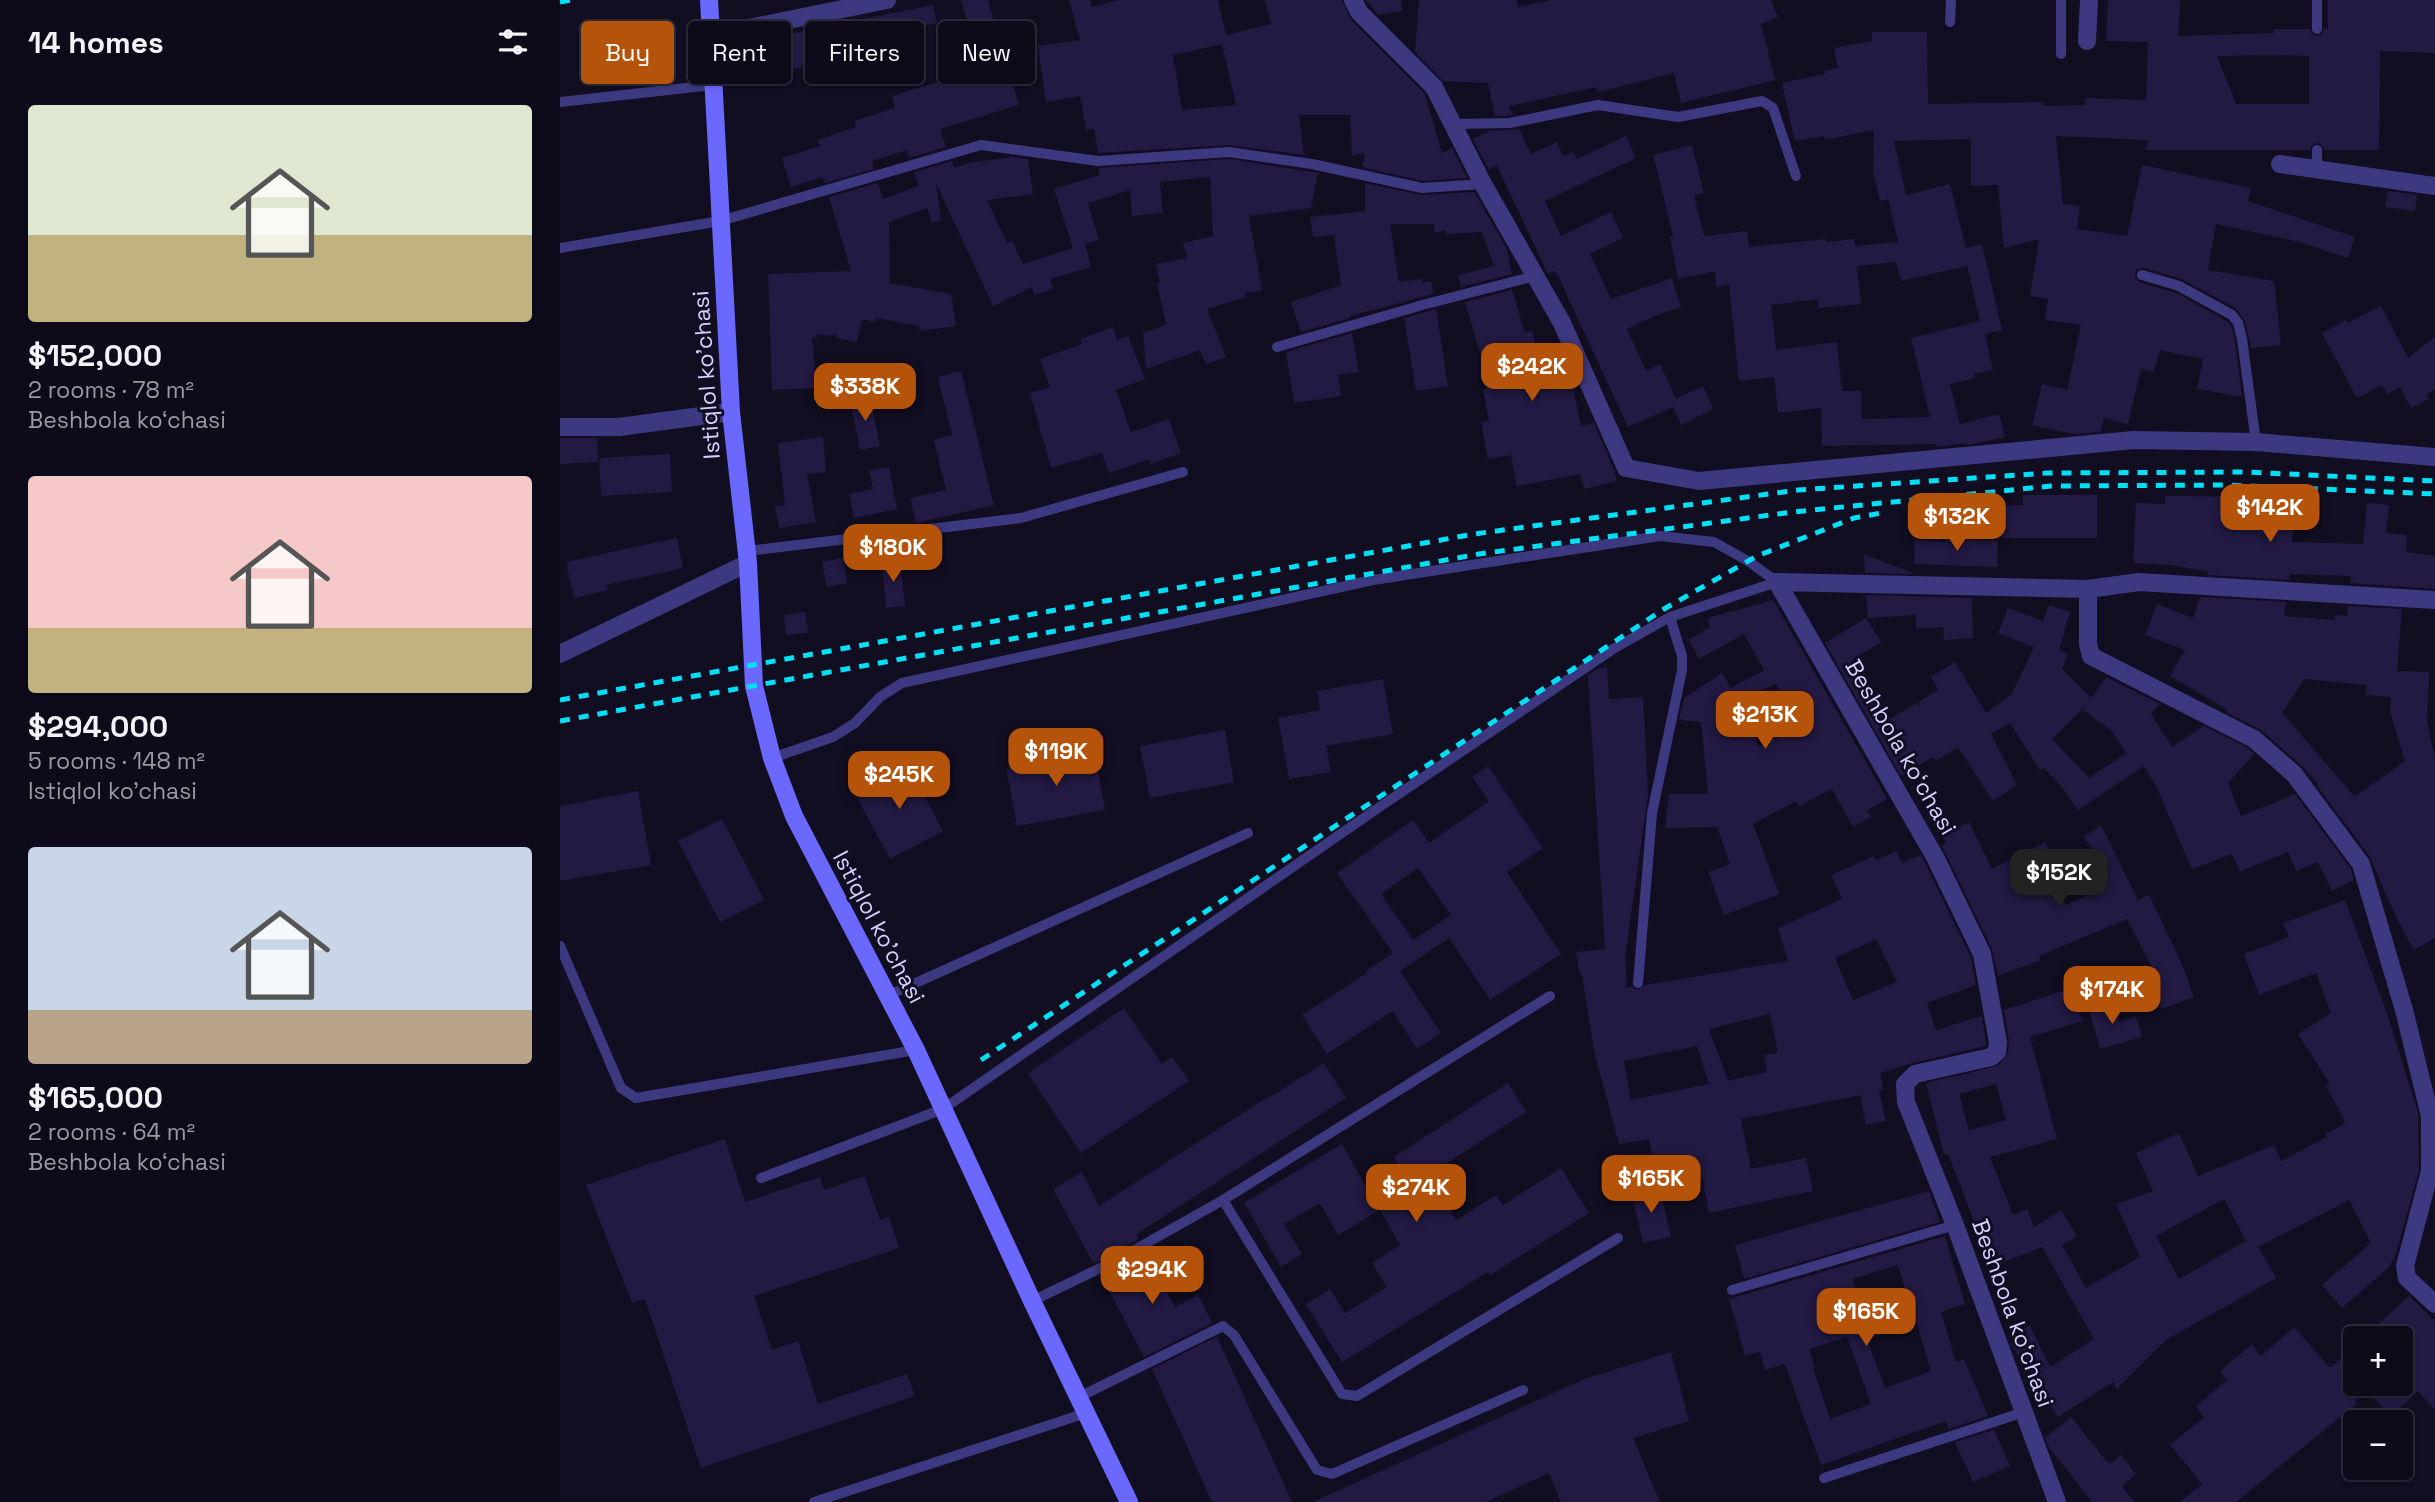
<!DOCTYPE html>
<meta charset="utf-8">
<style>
body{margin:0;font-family:"Space Grotesk",sans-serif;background:#161323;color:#f1f3f6;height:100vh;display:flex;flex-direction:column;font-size:26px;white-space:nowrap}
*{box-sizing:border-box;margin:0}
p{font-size:23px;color:#9a9aa2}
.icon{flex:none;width:38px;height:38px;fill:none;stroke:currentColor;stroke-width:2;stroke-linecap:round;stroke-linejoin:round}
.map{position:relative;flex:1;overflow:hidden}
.panel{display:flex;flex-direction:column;background:#0d0a1a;width:560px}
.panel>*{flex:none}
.banner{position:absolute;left:21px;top:21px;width:665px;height:63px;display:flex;gap:14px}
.buttons{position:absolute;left:1783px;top:1326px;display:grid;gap:14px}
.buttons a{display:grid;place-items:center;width:70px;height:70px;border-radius:7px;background:#0d0a1a;box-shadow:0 2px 5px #0004,0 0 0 2px #2d2b39;font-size:35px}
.price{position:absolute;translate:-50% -60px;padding:0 16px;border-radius:14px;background:#b45309;color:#fff;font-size:23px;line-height:46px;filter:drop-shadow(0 2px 4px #0008)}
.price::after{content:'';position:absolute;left:50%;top:42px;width:21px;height:16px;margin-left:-10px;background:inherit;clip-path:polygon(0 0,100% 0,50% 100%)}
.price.current{background:#222;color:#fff}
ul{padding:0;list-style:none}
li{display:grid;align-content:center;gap:14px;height:371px;padding:0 28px}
li span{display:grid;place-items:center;height:217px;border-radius:7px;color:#555}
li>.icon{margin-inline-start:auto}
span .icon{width:126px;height:126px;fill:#fffc;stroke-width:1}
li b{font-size:30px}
h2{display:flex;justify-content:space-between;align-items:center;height:84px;padding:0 28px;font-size:30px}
.pill{padding:0 24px;border-radius:7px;background:#0d0a1a;box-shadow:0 2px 5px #0004,0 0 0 2px #2d2b39;font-size:24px;line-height:63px}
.pill.current{background:#b45309;color:#fff}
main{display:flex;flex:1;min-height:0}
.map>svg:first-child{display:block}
.building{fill:#221a43;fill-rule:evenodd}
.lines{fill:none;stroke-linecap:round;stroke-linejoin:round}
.service{stroke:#3c3981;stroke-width:10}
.minor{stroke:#3c3981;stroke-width:18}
.secondary{stroke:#6b68fe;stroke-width:18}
.rail{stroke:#02e0f8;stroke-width:5;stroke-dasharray:10 9;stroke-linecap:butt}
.labels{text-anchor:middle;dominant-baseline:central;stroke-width:6;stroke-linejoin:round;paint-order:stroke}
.street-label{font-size:23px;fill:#d5d0ff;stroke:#110e22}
</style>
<main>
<section class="panel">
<h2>14 homes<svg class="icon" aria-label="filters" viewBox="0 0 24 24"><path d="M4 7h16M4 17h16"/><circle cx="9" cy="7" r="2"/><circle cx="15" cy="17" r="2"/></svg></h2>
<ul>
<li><span style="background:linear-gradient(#dfe7d0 60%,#c2b280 0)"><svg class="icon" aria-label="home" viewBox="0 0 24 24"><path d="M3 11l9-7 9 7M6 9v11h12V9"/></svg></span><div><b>$152,000</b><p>2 rooms · 78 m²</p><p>Beshbola koʻchasi</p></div></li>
<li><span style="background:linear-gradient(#f6c9c9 70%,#c2b280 0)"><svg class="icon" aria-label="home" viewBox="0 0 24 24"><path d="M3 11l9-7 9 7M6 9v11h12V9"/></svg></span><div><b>$294,000</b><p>5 rooms · 148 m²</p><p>Istiqlol ko'chasi</p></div></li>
<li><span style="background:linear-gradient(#c9d6e8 75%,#b9a48a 0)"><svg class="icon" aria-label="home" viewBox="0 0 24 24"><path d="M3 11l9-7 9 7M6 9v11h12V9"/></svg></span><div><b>$165,000</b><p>2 rooms · 64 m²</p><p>Beshbola koʻchasi</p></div></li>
</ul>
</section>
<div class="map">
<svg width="1875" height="1502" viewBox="0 0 1875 1502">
<rect width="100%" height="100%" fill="#110e22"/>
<g class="building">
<polygon points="401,0 428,0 435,26 431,27 449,86 453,85 459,105 380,129 386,147 349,158 347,150 312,161 314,169 265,183 263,177 231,187 222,158 260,146 258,140 296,127 294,121 335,108 332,96 397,76 395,70 420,63"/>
<path d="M 509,0 L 530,0 L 532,7 L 558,0 L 658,0 L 666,35 L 711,24 L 705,0 L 782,0 L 791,20 L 865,94 L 882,153 L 892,148 L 907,178 L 863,181 L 805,168 L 802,165 L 805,154 L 792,155 L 790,115 L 739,115 L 744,155 L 669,145 L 538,153 L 534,129 L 526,130 L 520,96 L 486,102 L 478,46 L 520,40 ZM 662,44 L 676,105 L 622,110 L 613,55 Z"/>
<polygon points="806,0 841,0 842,11 818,15"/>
<polygon points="859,0 957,0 958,7 990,0 1211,0 1218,17 1201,24 1215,80 1121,103 1114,73 1038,92 1036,87 949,106 953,115 935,116 928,83 883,81 855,52"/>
<path d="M 1548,0 L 1620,0 L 1618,36 L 1714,33 L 1714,29 L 1750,29 L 1751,33 L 1756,36 L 1761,35 L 1764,29 L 1768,29 L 1768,0 L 1875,0 L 1875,53 L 1820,51 L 1819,150 L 1764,150 L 1761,144 L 1756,143 L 1751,146 L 1750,150 L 1586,150 L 1588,140 L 1496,136 L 1503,204 L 1520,206 L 1517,229 L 1567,236 L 1582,165 L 1691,188 L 1688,201 L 1795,237 L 1788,258 L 1740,242 L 1656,224 L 1648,270 L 1714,281 L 1721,345 L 1691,348 L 1685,321 L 1676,308 L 1621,279 L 1584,268 L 1576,270 L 1575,277 L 1579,282 L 1616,293 L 1667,321 L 1671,326 L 1675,340 L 1682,397 L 1637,389 L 1643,359 L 1600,350 L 1594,372 L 1581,369 L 1568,424 L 1544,418 L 1541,432 L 1513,434 L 1472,425 L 1482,384 L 1507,390 L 1521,325 L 1485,320 L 1488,299 L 1470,296 L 1479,239 L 1444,248 L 1438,185 L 1411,186 L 1411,139 L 1334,141 L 1346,195 L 1390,184 L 1406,248 L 1422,244 L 1442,330 L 1425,334 L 1433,370 L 1414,374 L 1415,378 L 1390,384 L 1400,424 L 1439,414 L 1445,437 L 1418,443 L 1404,445 L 1404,443 L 1377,447 L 1376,444 L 1262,446 L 1261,408 L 1218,413 L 1214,377 L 1179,381 L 1169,285 L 1156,287 L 1155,271 L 1118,279 L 1110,237 L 1113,236 L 1093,155 L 1132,145 L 1144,193 L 1134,195 L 1144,236 L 1187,231 L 1189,247 L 1266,239 L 1267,242 L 1294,239 L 1295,246 L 1338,242 L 1328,199 L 1320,201 L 1313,171 L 1314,130 L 1265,140 L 1264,136 L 1235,141 L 1222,83 L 1265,74 L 1264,71 L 1278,68 L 1274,48 L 1312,41 L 1312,32 L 1367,32 L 1368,104 L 1483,102 L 1483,106 L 1525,105 L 1525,98 L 1586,100 L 1588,42 L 1546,41 ZM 1713,55 L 1749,56 L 1749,104 L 1676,104 L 1657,56 ZM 1336,262 L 1341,281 L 1407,266 L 1420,321 L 1351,338 L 1370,417 L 1302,419 L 1301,391 L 1282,391 L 1277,342 L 1216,350 L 1211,305 L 1258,299 L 1259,308 L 1301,304 L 1297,266 Z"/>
<polygon points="373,5 377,23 313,35 316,52 201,75 195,41"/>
<polygon points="959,129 971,154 997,142 1003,156 1013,152 1017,159 1066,136 1076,158 985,201 1001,236 1051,212 1063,238 1030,254 1051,299 1112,278 1121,307 1094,316 1067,329 1086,371 1100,364 1116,399 1143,386 1153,409 1121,425 1113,407 1068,427 999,278 994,271 988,274 937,166 929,169 930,172 913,139 930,131"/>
<polygon points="452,157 468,159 473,194 427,200 447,243 452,241 463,264 513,248 494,189 539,175 539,168 669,159 758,173 751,208 689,216 702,290 684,293 686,297 647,309 666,357 646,364 640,350 586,369 583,333 606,325 597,283 600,282 596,264 627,258 623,243 653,236 650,177 600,182 603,213 572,216 570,190 528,203 539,240 525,244 531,267 490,279 493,289 474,295 472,287 433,306 376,183 381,220 372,223 367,208 329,222 330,283 391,294 396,326 360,331 359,326 316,318 315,322 302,319 297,342 277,338 276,334 266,336 257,334 257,337 252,338 257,388 212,390 208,274 291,271 269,197 318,183 323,199 359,186 354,172 392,161 394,168 409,163"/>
<polygon points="805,183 861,195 914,192 947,249 952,274 901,287 898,275 934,266 922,232 886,234 885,230 874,233 874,224 830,224 839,282 862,279 863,283 871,281 873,294 790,316 790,318 741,332 731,302 781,285 774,235 753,237 750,217 805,211"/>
<polygon points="1828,191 1857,195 1855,211 1825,207"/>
<polygon points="952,290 965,333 972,331 984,372 1009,368 1021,426 1034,423 1054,470 1057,481 1024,489 1020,474 957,486 951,455 928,459 921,422 929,421 923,389 930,387 905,302"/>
<polygon points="1821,306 1848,358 1875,337 1875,389 1867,395 1869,399 1851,408 1840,387 1827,394 1822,385 1797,398 1762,333 1786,320 1788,323"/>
<polygon points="876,309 888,386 856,391 844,318"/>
<polygon points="553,327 557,340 568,336 585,379 556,390 571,432 609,419 621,453 591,464 590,459 549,473 542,453 491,468 470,393 490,387 480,359 522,344 520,339"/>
<polygon points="792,333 799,372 778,375 781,396 734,403 726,352"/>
<polygon points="401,371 434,505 356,523 350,498 386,490 374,440 392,435 378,377"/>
<polygon points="310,396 320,446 300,450 290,400"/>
<polygon points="263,437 266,472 247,474 256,522 219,528 215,506 225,505 218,443"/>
<polygon points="0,438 37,438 38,462 0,464"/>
<polygon points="110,454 112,492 41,496 39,458"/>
<polygon points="329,467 337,509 294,518 289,494 313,489 309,471"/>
<polygon points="1463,495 1537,495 1537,538 1441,538 1440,506 1463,505"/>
<polygon points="1605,496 1714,497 1711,511 1737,516 1731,542 1803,544 1807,503 1829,505 1826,533 1847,535 1846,552 1875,556 1875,589 1790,583 1791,576 1730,574 1729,580 1648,575 1649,572 1612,565 1573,563 1576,503 1605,504"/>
<polygon points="117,538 123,568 46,585 48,590 14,598 6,562"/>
<polygon points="1386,539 1438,541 1437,567 1354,564 1355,540 1386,542"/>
<polygon points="1304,554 1356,574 1305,573"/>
<polygon points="283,558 287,583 267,587 262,562"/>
<polygon points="340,560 345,606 326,608 322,562"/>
<polygon points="1306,595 1412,598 1413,638 1384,640 1383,627 1356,629 1356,615 1308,618"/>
<path d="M 1640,597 L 1726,602 L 1724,616 L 1775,620 L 1775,615 L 1787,616 L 1788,606 L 1842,609 L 1837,671 L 1869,672 L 1867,721 L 1875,759 L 1875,938 L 1854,950 L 1836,917 L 1810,857 L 1757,786 L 1759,785 L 1741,765 L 1701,730 L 1666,712 L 1668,710 L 1610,676 L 1625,650 L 1585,635 L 1597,604 L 1633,618 ZM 1744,679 L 1807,685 L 1806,695 L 1831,697 L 1830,712 L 1845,761 L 1795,797 L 1722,713 Z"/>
<path d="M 1213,600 L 1327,799 L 1307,810 L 1311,817 L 1293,827 L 1272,789 L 1239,806 L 1236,801 L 1193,824 L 1219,894 L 1164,915 L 1148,872 L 1170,864 L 1157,827 L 1105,828 L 1109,794 L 1148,794 L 1141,722 L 1119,720 L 1124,698 L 1162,673 L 1171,688 L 1204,670 L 1184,634 L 1139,659 L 1129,640 L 1150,627 L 1148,618 ZM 1216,684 L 1240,725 L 1198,747 L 1184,697 Z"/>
<path d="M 1489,605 L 1510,612 L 1499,650 L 1508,654 L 1502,669 L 1531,698 L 1546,677 L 1600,704 L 1591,714 L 1612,747 L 1644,726 L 1688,748 L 1694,754 L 1668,783 L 1681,816 L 1735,794 L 1791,869 L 1794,880 L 1772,891 L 1758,862 L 1736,871 L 1728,852 L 1680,872 L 1672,854 L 1632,869 L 1596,786 L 1584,766 L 1518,810 L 1502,787 L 1484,768 L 1480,770 L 1450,723 L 1431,734 L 1457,785 L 1433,801 L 1398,747 L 1376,761 L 1373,757 L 1341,776 L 1265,643 L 1306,618 L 1321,642 L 1293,659 L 1329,719 L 1357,703 L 1359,706 L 1359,702 L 1378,690 L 1371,677 L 1395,662 L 1426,713 L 1452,694 L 1474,647 L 1438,633 L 1448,608 L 1483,621 ZM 1527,704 L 1523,710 L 1552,731 L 1566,753 L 1529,778 L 1492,739 Z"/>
<polygon points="245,612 248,633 226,635 224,615"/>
<path d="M 1047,667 L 1049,699 L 1083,697 L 1088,795 L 1065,957 L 1067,988 L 1072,987 L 1078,990 L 1085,985 L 1228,961 L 1218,928 L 1282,899 L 1271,875 L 1314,856 L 1316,860 L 1336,851 L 1342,863 L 1361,855 L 1411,958 L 1416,985 L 1367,1003 L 1376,1030 L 1422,1016 L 1426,1046 L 1353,1063 L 1320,1073 L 1323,1090 L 1319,1091 L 1326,1121 L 1306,1125 L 1300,1095 L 1181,1119 L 1191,1169 L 1246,1158 L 1253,1191 L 1149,1213 L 1142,1177 L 1099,1186 L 1089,1139 L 1059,1144 L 1034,1051 L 1022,974 L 1020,975 L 1016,952 L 1045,949 L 1028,675 L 1039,668 ZM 1316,939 L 1337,982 L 1293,1000 L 1275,958 ZM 1210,1014 L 1218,1053 L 1204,1055 L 1207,1072 L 1168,1081 L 1149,1029 ZM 1137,1046 L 1149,1084 L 1071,1100 L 1064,1061 Z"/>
<polygon points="823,679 833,734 766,746 771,772 729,779 718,718 760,710 757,691"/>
<polygon points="665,730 674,782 590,798 580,746"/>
<polygon points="534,751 545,810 457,826 446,767"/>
<polygon points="347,763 383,831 330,859 294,792"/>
<path d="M 928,766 L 983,848 L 947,872 L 1001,954 L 930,1000 L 889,938 L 840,971 L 881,1033 L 857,1049 L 833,1011 L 767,1054 L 742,1015 L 807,973 L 806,971 L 833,953 L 777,873 L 853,820 L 869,843 L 929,801 L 912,777 ZM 858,868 L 891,915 L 853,940 L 821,894 Z"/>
<polygon points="78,791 91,865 0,881 0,806"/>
<polygon points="162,819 204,900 160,922 118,841"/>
<polygon points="1409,822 1432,869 1485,842 1494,860 1485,864 1506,905 1547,887 1528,854 1534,851 1524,837 1541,825 1578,900 1589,895 1622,964 1634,997 1601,1009 1588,975 1595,973 1567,919 1479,956 1481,960 1438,976 1432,949 1382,846 1386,843 1382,836"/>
<path d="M 1785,900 L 1827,1013 L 1858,1113 L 1859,1170 L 1837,1251 L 1829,1267 L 1782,1308 L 1762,1285 L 1811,1243 L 1789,1200 L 1698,1247 L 1716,1278 L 1606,1340 L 1557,1389 L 1553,1382 L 1498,1417 L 1452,1346 L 1450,1343 L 1456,1341 L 1452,1334 L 1470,1326 L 1490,1367 L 1534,1339 L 1482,1247 L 1432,1267 L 1388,1154 L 1384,1155 L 1366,1083 L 1438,1066 L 1448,1053 L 1449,1040 L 1444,1010 L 1512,988 L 1522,1021 L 1470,1037 L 1497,1139 L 1430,1157 L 1453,1215 L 1467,1209 L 1474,1227 L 1501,1210 L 1517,1236 L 1502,1245 L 1526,1288 L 1580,1257 L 1556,1204 L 1593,1191 L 1576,1153 L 1619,1133 L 1638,1176 L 1714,1145 L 1721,1161 L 1767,1137 L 1765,1134 L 1784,1124 L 1783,1122 L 1785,1121 L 1766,1086 L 1770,1084 L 1738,1034 L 1771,1013 L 1756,973 L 1699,995 L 1684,954 L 1729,937 L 1723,923 ZM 1436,1084 L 1446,1120 L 1409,1130 L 1399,1094 ZM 1664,1199 L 1686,1241 L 1619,1279 L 1596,1236 Z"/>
<polygon points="1553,1000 1559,1022 1576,1017 1582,1037 1540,1049 1528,1007"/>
<polygon points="564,1008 602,1064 612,1057 629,1081 521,1153 468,1073"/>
<polygon points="764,1063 786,1098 577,1234 579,1239 535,1263 532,1261 493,1189 522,1172 539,1206 709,1096 710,1097"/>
<polygon points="948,1083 966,1112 867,1176 896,1220 936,1195 943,1205 1001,1168 1029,1213 930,1275 928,1272 782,1362 746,1304 770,1289 785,1313 827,1287 812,1263 840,1245 820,1210 778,1235 760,1203 724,1224 742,1254 721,1267 684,1203 782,1144 809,1192 844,1172 834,1157"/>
<polygon points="165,1139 185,1202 260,1177 264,1190 305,1176 320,1220 329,1217 339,1248 194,1296 212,1350 238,1341 258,1404 347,1374 355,1396 141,1468 85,1299 72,1303 26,1185"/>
<polygon points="1099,1186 1111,1237 1083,1243 1072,1193"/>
<polygon points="1369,1191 1380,1222 1184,1279 1175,1245"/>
<path d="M 1385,1236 L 1405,1304 L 1381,1312 L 1396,1362 L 1404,1359 L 1428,1416 L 1389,1429 L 1386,1421 L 1261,1465 L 1225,1364 L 1205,1370 L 1200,1352 L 1185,1356 L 1169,1299 ZM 1338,1265 L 1349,1302 L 1303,1315 L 1292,1279 ZM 1357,1324 L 1371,1371 L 1325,1388 L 1307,1339 ZM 1287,1337 L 1311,1404 L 1270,1419 L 1253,1368 L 1255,1368 L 1249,1349 Z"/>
<polygon points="586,1252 615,1307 638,1295 652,1323 584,1357 541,1276"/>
<polygon points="1849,1296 1875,1321 1875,1410 1858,1391 1831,1416 1801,1384 1841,1384 1841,1339 1802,1339"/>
<polygon points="1734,1327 1770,1368 1796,1345 1796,1404 1676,1502 1620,1502 1642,1484 1610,1445 1644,1417 1636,1406 1667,1380 1660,1371 1692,1344 1701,1356"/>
<polygon points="657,1337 732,1502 652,1502 592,1369"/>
<polygon points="1111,1352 1129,1421 1073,1438 1100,1502 1001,1502 989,1473 926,1502 753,1502 1024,1379"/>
<polygon points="1511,1417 1549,1464 1561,1455 1576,1474 1562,1486 1574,1502 1532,1502 1489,1447 1485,1438"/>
<polygon points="1434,1430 1450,1466 1413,1482 1395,1442"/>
</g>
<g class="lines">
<g class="service">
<polyline points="1757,0 1757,29"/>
<polyline points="1390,22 1391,0"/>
<polyline points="1501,54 1501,0"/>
<polyline points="0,102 153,85"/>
<polyline points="893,124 950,123 1038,105 1118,117 1202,101 1213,108 1236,176"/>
<polyline points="1757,150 1757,169"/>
<polyline points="0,248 160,221 421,145 538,161 669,152 752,164 862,188 923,184"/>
<polyline points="1582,275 1619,286 1672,315 1678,323 1682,339 1696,442"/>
<polyline points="717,347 866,304 975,276"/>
<polyline points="187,551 461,518 623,472"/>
<polyline points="212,758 273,737 295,723 320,697 342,683 813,580 1100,536 1154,542 1188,561 1217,582"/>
<polyline points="0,946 61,1088 76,1098 356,1050"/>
<polyline points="1078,983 1092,813 1122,670 1122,656 1110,617"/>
<polyline points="327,996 688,833"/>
<polyline points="201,1178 383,1109 821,806 1053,649 1110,617 1217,582"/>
<polyline points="663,1200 990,996"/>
<polyline points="1172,1290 1395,1225"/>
<polyline points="472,1301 553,1262 663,1200 782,1394 797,1396 1058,1238"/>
<polyline points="519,1397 663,1326 674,1335 757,1470 772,1474 963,1390"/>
<polyline points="1264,1478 1464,1412"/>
<polyline points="254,1502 526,1413"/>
</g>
<g class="minor">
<polyline points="793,0 799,12 874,87 923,184 1002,323 1066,468 1139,481 1574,440 1696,442 1875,457"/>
<polyline points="150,36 327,0"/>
<polyline points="1527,41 1529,0"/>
<polyline points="1720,164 1875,186"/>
<polyline points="0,427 59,427 171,412"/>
<polyline points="1528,589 1528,644 1531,656 1694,739 1734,774 1801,864 1844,1010 1870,1116 1870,1171 1845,1266 1847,1278 1875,1304"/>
<polyline points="0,654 188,563"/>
<polyline points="1497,1502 1395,1225 1346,1102 1345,1084 1355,1074 1431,1057 1437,1052 1438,1042 1422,954 1375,857 1217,582 1528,589 1579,582 1875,600"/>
</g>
<polyline class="secondary" points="149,0 171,412 188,563 194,686 212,758 234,816 356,1050 472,1301 569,1502"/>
<g class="rail">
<polyline points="0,2 11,0"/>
<polyline points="0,700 914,534 1238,490 1488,473 1685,472 1875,481"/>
<polyline points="0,721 919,554 1233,512 1491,486 1666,485 1875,494"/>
<polyline points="421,1060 1104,609 1197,556 1294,518 1326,512"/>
</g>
</g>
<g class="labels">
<g class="street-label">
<text transform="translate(146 375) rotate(-94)">Istiqlol ko'chasi</text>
<text transform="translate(1341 747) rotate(60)">Beshbola koʻchasi</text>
<text transform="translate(319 927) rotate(62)">Istiqlol ko'chasi</text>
<text transform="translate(1453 1313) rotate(70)">Beshbola koʻchasi</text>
</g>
</g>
</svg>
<div class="buttons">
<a>+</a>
<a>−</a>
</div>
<b class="price" style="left:972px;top:403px">$242K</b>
<b class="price" style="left:305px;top:423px">$338K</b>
<b class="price" style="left:1710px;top:544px">$142K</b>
<b class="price" style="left:1397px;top:553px">$132K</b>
<b class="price" style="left:333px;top:584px">$180K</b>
<b class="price" style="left:1205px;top:751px">$213K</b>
<b class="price" style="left:496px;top:788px">$119K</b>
<b class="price" style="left:339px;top:811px">$245K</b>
<b class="price current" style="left:1499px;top:909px">$152K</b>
<b class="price" style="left:1552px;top:1026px">$174K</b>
<b class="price" style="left:1091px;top:1215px">$165K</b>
<b class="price" style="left:856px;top:1224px">$274K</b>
<b class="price" style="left:592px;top:1306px">$294K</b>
<b class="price" style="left:1306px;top:1348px">$165K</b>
<div class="banner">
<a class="pill current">Buy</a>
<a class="pill">Rent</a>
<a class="pill">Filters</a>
<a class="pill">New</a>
</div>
</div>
</main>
